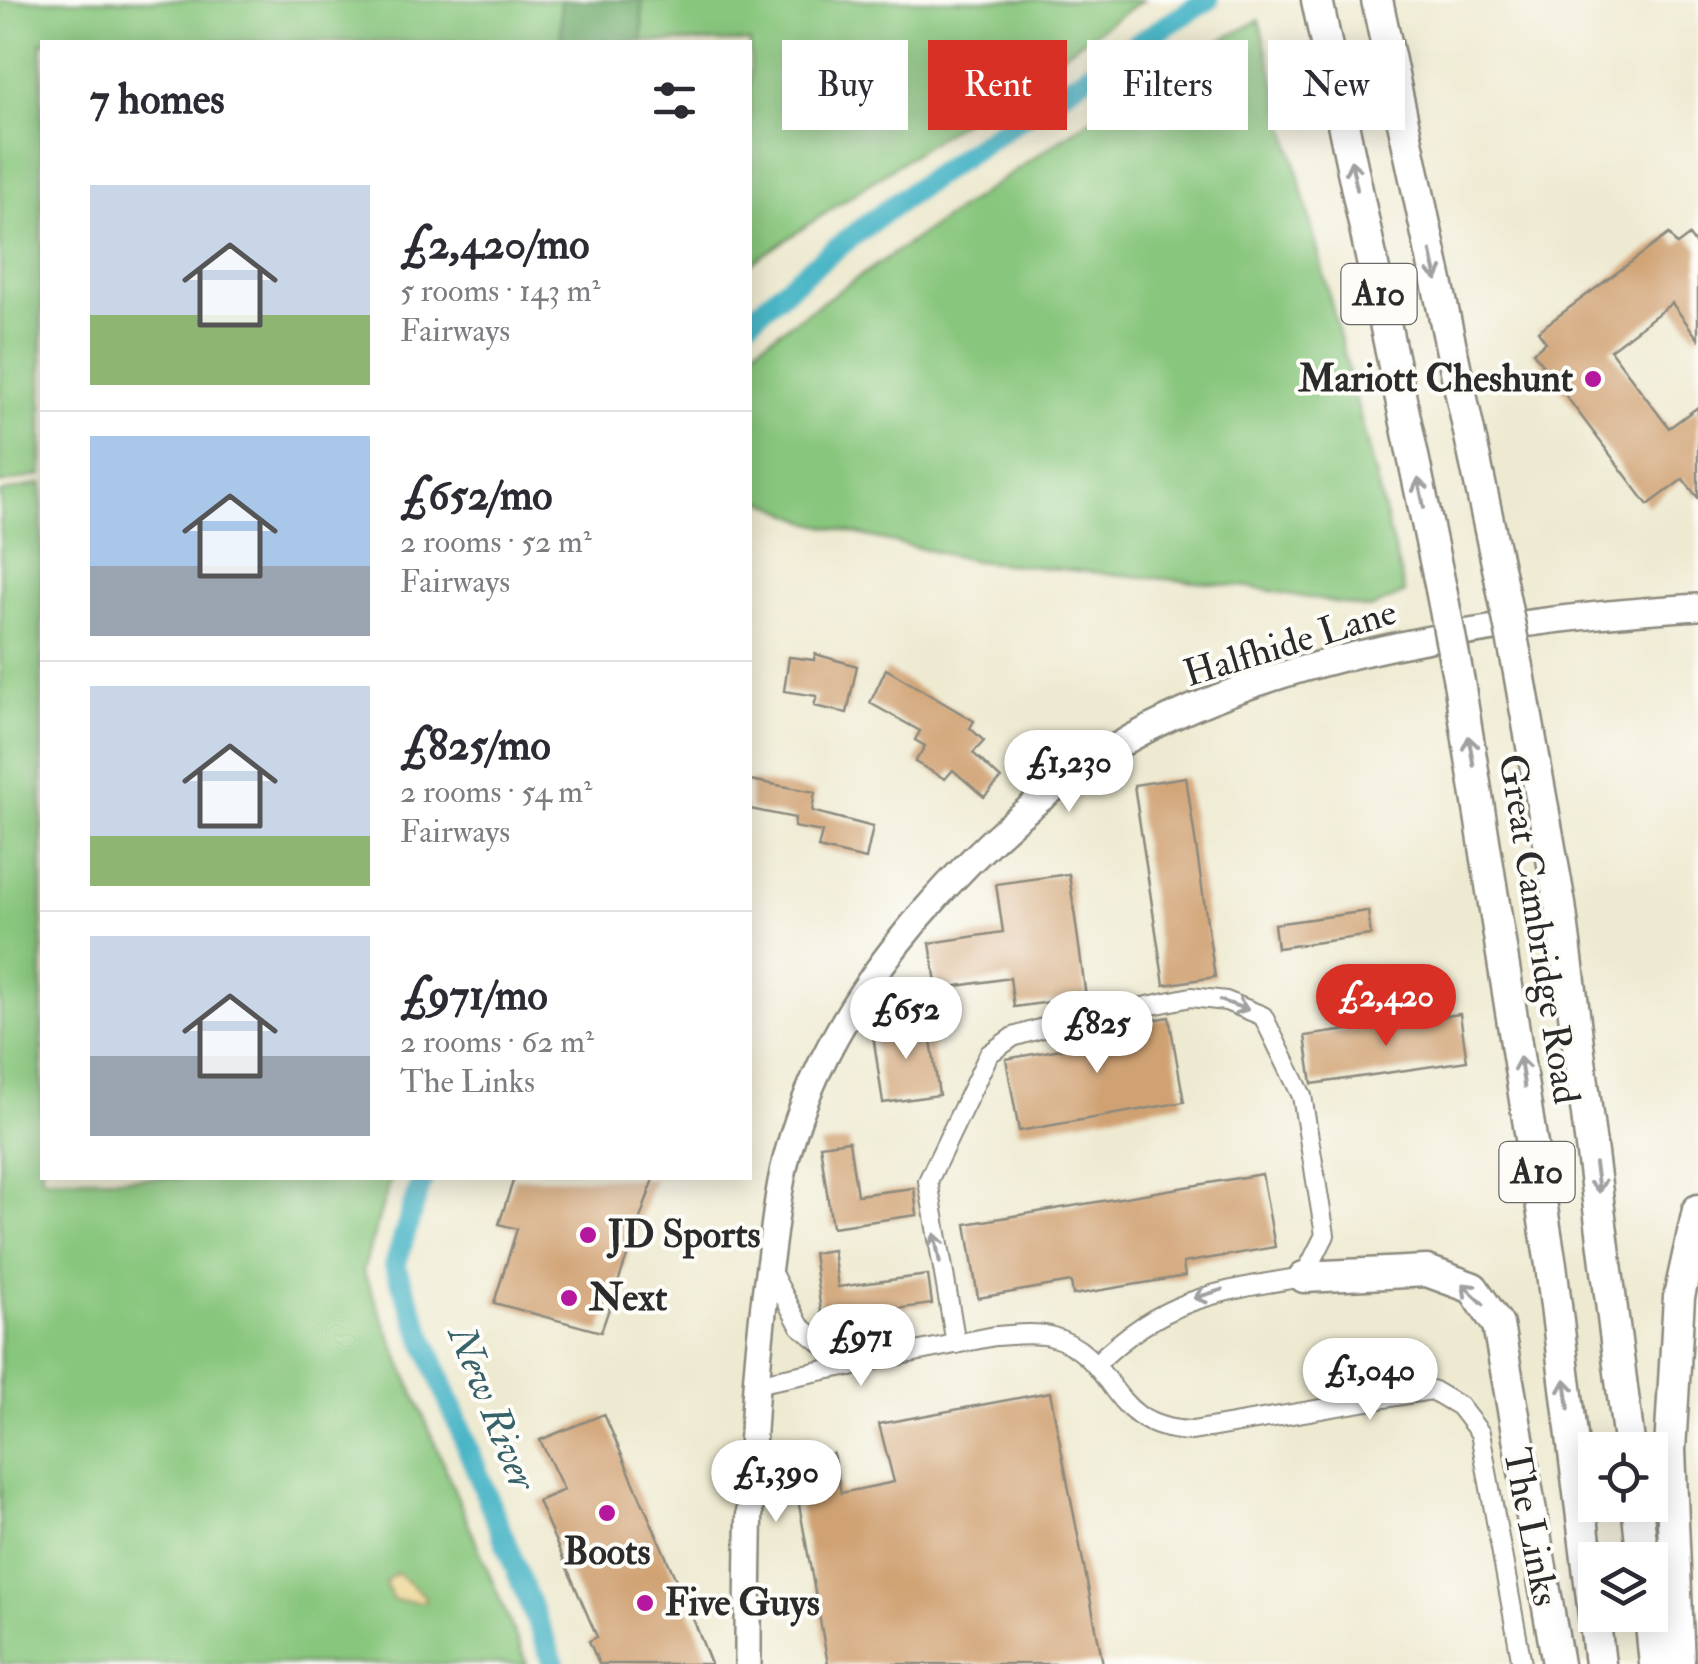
<!DOCTYPE html>
<meta charset="utf-8">
<style>
body{margin:0;font-family:"IM FELL Double Pica",serif;background:#f7f7f7;color:#2b2b33;height:100vh;display:flex;flex-direction:column;font-size:38px;white-space:nowrap}
*{box-sizing:border-box;margin:0}
p{font-size:32px;color:#7c7c81}
.icon{flex:none;width:55px;height:55px;fill:none;stroke:currentColor;stroke-width:2;stroke-linecap:round;stroke-linejoin:round}
.map{position:relative;flex:1;overflow:hidden}
.details{position:absolute;left:40px;top:40px;width:712px;height:1140px;display:flex;flex-direction:column;background:#fff;border-radius:0px;box-shadow:0 5px 25px #0003}
.details>*{flex:none}
.banner{position:absolute;left:782px;top:40px;width:765px;height:90px;display:flex;gap:20px}
.buttons{position:absolute;left:1578px;top:1432px;display:grid;gap:20px}
.buttons a{display:grid;place-items:center;width:90px;height:90px;border-radius:0px;background:#fff;box-shadow:0 5px 25px #0003;font-size:50px}
.price{position:absolute;translate:-50% -85px;padding:0 22px;border-radius:35px;background:#fff;color:#222;font-size:32px;line-height:65px;filter:drop-shadow(0 2px 5px #0008)}
.price::after{content:'';position:absolute;left:50%;top:60px;width:30px;height:22px;margin-left:-15px;background:inherit;clip-path:polygon(0 0,100% 0,50% 100%)}
.price.active{background:#d93025;color:#fff}
ul{padding:0;list-style:none}
li{display:flex;align-items:center;gap:30px;height:250px;padding:0 50px}
li+li{border-top:2px solid #e1e1e2}
li span{display:grid;place-items:center;flex:none;width:280px;height:200px;border-radius:0px;color:#555}
li>.icon{margin-inline-start:auto}
span .icon{width:120px;height:120px;fill:#fffc;stroke-width:1}
li b{font-size:42px}
h2{display:flex;justify-content:space-between;align-items:center;height:120px;padding:0 50px;font-size:42px}
.pill{padding:0 35px;border-radius:0px;background:#fff;box-shadow:0 5px 25px #0003;font-size:35px;line-height:90px}
.pill.active{background:#d93025;color:#fff}
.map>svg:first-child{display:block}
.green{fill:#88c67d;stroke:#5a7854;stroke-width:2.5}
.forest{fill:#6eab6c;stroke:#4c6b4c;stroke-width:2.5}
.sand{fill:#eeda9e;stroke:#8c8264;stroke-width:2.5}
.lines{fill:none;stroke-linecap:round;stroke-linejoin:round}
.canal{stroke:#49b5c6;stroke-width:22}
.building{fill:#d0a273}
.street-casing{stroke:#8c8a7e;stroke-width:22}
.secondary-casing{stroke:#8c8a7e;stroke-width:30}
.highway-casing{stroke:#8c8a7e;stroke-width:35}
.street{stroke:#fff;stroke-width:18}
.secondary{stroke:#fff;stroke-width:25}
.highway{stroke:#fff;stroke-width:30}
.highway-bridge-casing{stroke:#8c8a7e;stroke-width:35;stroke-linecap:butt}
.highway-bridge{stroke:#fff;stroke-width:30}
.oneway{stroke:#a0a0a0}
.poi-dot{fill:#b5179e;stroke:#fdfcf7;stroke-width:4}
.labels{text-anchor:middle;dominant-baseline:central;stroke-width:8;stroke-linejoin:round;paint-order:stroke}
.shield{fill:#fdfcf7;stroke:#6a6a68;stroke-width:2.5}
.shield-label{font-size:35px;font-weight:bold;fill:#2b2b2b}
.poi-label{font-size:38px;font-weight:bold;fill:#2b2b2b;stroke:#fdfcf7;text-anchor:start}
.street-label{font-size:38px;fill:#2b2b2b;stroke:#fdfcf7}
.water-label{font-size:40px;font-style:italic;fill:#376269;stroke:#fdfcf7}
</style>
<div class="map">
<svg width="1698" height="1664" viewBox="0 0 1698 1664">
<rect width="100%" height="100%" fill="#fdfcf7"/>
<filter id="ink" filterUnits="userSpaceOnUse"><feTurbulence type="fractalNoise" baseFrequency=".01" numOctaves="2"/><feDisplacementMap in="SourceGraphic" scale="20" xChannelSelector="R" yChannelSelector="G"/><feConvolveMatrix kernelMatrix="1 2 1 2 8 2 1 2 1" color-interpolation-filters="sRGB"/></filter>
<filter id="wash" filterUnits="userSpaceOnUse"><feTurbulence type="fractalNoise" baseFrequency=".0048" numOctaves="4" result="noise"/><feDisplacementMap in="SourceGraphic" scale="40" xChannelSelector="R" yChannelSelector="G"/><feGaussianBlur stdDeviation="2.25" result="paint"/><feColorMatrix in="noise" values="0 0 0 0 0 0 0 0 0 0 0 0 0 0 0 0 0 1.4 0 .05"/><feComposite in="paint" operator="in"/></filter>
<g filter="url(#wash)">
<rect width="100%" height="100%" fill="#eeead1"/>
<g class="green">
<polygon points="0,0 561,0 561,42 42,42 42,475 0,484"/>
<polygon points="642,0 1143,0 750,264 750,42 642,42"/>
<polygon points="1259,20 1405,593 1370,609 1249,587 975,561 811,523 750,495 750,354 759,345 1148,80"/>
<polygon points="42,483 42,1178 391,1178 363,1271 527,1664 0,1664 0,493"/>
</g>
<rect class="forest" x="561" y="0" width="81" height="42"/>
<polygon class="sand" points="396,1573 424,1595 425,1602 393,1600 385,1582"/>
<g class="lines">
<g class="canal">
<path d="M 750,319 C 890,197 1050,97 1208,0"/>
<polyline points="422,1178 395,1266 554,1664"/>
</g>
</g>
<g id="blocks">
<g class="building">
<polygon points="1669,234 1677,245 1689,236 1698,248 1698,339 1672,303 1610,350 1669,428 1698,407 1698,498 1683,479 1648,505 1533,352 1546,342 1538,331"/>
<polygon points="815,654 857,666 847,713 814,706 817,696 784,691 789,657 814,660"/>
<polygon points="886,669 974,721 970,728 984,741 973,753 1001,779 984,797 953,770 945,779 915,762 925,746 915,740 920,731 870,703"/>
<polygon points="1186,777 1215,977 1164,985 1134,785"/>
<polygon points="750,780 815,792 812,811 873,827 866,859 818,848 822,832 794,827 795,818 750,809"/>
<polygon points="1069,874 1086,997 1014,1007 1010,978 937,989 930,943 1003,932 996,884"/>
<polygon points="1368,911 1371,935 1277,948 1274,924"/>
<polygon points="1460,1014 1467,1061 1312,1084 1305,1036"/>
<polygon points="1169,1017 1184,1102 1019,1131 1006,1059 1061,1049 1059,1037"/>
<polygon points="928,1020 939,1095 883,1103 872,1028"/>
<polygon points="849,1141 857,1195 914,1188 917,1215 832,1227 820,1145"/>
<polygon points="1262,1174 1275,1247 1183,1263 1185,1276 1073,1295 1071,1282 978,1298 966,1224"/>
<polygon points="514,1178 654,1178 601,1332 494,1303 517,1229 499,1224"/>
<polygon points="833,1250 838,1287 928,1275 932,1304 822,1319 813,1253"/>
<polygon points="1050,1392 1103,1664 828,1664 796,1488 808,1487 802,1460 833,1453 841,1493 894,1482 879,1424"/>
<polygon points="604,1414 696,1626 711,1664 599,1664 589,1641 597,1637 538,1501 564,1490 540,1440"/>
</g>
</g>
</g>
<g filter="url(#ink)">
<use href="#blocks" fill-opacity="0" stroke="#8c8a7e" stroke-width="2.5"/>
<g class="lines">
<defs>
<g id="street">
<polyline points="769,1268 800,1326 851,1367"/>
<path d="M 956,1344 L 928,1181 L 989,1054 L 1013,1037 L 1046,1027 L 1191,997 L 1226,1001 L 1263,1016 L 1302,1096 L 1325,1235 L 1304,1277 C 1217,1291 1162,1299 1096,1364"/>
<path d="M 755,1384 L 995,1336 C 1013,1335 1033,1332 1050,1336 C 1121,1356 1103,1428 1192,1431 L 1432,1390 L 1459,1406 L 1480,1433 L 1522,1664"/>
</g>
<path id="secondary" d="M 748,1664 C 748,1528 750,1393 770,1259 C 775,1224 778,1187 788,1152 C 812,1064 861,985 920,916 C 975,852 1042,791 1114,748 C 1271,652 1516,618 1698,607"/>
<g id="highway">
<polyline points="1317,0 1441,589"/>
<polyline points="1377,0 1500,577"/>
<polyline points="1518,667 1560,904 1630,1450"/>
<polyline points="1459,682 1551,1265 1600,1664"/>
<polyline points="1304,1277 1427,1271 1473,1288 1498,1325 1558,1664"/>
<polyline points="1637,1505 1643,1560"/>
<polyline points="1650,1615 1655,1664"/>
<polyline points="1679,1664 1670,1450 1679,1297 1698,1210"/>
</g>
</defs>
<use href="#street" class="street-casing"/>
<use href="#secondary" class="secondary-casing"/>
<use href="#highway" class="highway-casing"/>
<use href="#street" class="street"/>
<use href="#secondary" class="secondary"/>
<use href="#highway" class="highway"/>
<defs>
<g id="highway-bridge">
<polyline points="1500,577 1518,667"/>
<polyline points="1441,589 1459,682"/>
</g>
</defs>
<use href="#highway-bridge" class="highway-bridge-casing"/>
<use href="#highway-bridge" class="highway-bridge"/>
</g>
<defs><path id="oneway-shaft" d="M-6 0H5M1.5-3L5.5 0L1.5 3" fill="none" stroke-width="1.6" stroke-linecap="round" stroke-linejoin="round" transform="scale(2.5)"/></defs>
<g class="oneway">
<use href="#oneway-shaft" transform="translate(1354 175) rotate(-102)"/>
<use href="#oneway-shaft" transform="translate(1434 266) rotate(78)"/>
<use href="#oneway-shaft" transform="translate(1421 493) rotate(-102)"/>
<use href="#oneway-shaft" transform="translate(1471 751) rotate(-100)"/>
<use href="#oneway-shaft" transform="translate(1234 1005) rotate(19)"/>
<use href="#oneway-shaft" transform="translate(1522 1072) rotate(-99)"/>
<use href="#oneway-shaft" transform="translate(1597 1178) rotate(82)"/>
<use href="#oneway-shaft" transform="translate(937 1248) rotate(-101)"/>
<use href="#oneway-shaft" transform="translate(1208 1294) rotate(163)"/>
<use href="#oneway-shaft" transform="translate(1473 1294) rotate(-136)"/>
<use href="#oneway-shaft" transform="translate(1567 1394) rotate(-97)"/>
</g>
</g>
<g class="poi-dot">
<circle cx="1593" cy="379" r="10"/>
<circle cx="588" cy="1235" r="10"/>
<circle cx="569" cy="1298" r="10"/>
<circle cx="607" cy="1513" r="10"/>
<circle cx="645" cy="1603" r="10"/>
</g>
<g class="labels">
<g class="shield">
<rect x="1341.5" y="264" width="75" height="60" rx="8"/>
<rect x="1499.5" y="1142" width="75" height="60" rx="8"/>
</g>
<g class="shield-label">
<text x="1379" y="294">A10</text>
<text x="1537" y="1172">A10</text>
</g>
<g class="poi-label">
<text x="1573" y="379" text-anchor="end">Mariott Cheshunt</text>
<text x="608" y="1235">JD Sports</text>
<text x="589" y="1298">Next</text>
<text x="607" y="1552" text-anchor="middle">Boots</text>
<text x="665" y="1603">Five Guys</text>
</g>
<g class="street-label">
<text transform="translate(1290 643) rotate(-17)">Halfhide Lane</text>
<text transform="translate(1539 929) rotate(81)">Great Cambridge Road</text>
<text transform="translate(1531 1527) rotate(79)">The Links</text>
</g>
<g class="water-label">
<text transform="translate(492 1408) rotate(68)">New River</text>
</g>
</g>
</svg>
<div class="buttons">
<a><svg class="icon" aria-label="locate" viewBox="0 0 24 24"><circle cx="12" cy="12" r="6"/><path d="M12 2v4M12 18v4M2 12h4M18 12h4"/></svg></a>
<a><svg class="icon" aria-label="layers" viewBox="0 0 24 24"><path d="M12 4l9 5-9 5-9-5zM3 14l9 5 9-5"/></svg></a>
</div>
<b class="price" style="left:1069px;top:815px">£1,230</b>
<b class="price active" style="left:1386px;top:1049px">£2,420</b>
<b class="price" style="left:906px;top:1062px">£652</b>
<b class="price" style="left:1097px;top:1076px">£825</b>
<b class="price" style="left:861px;top:1389px">£971</b>
<b class="price" style="left:1370px;top:1423px">£1,040</b>
<b class="price" style="left:776px;top:1525px">£1,390</b>
<div class="banner">
<a class="pill">Buy</a>
<a class="pill active">Rent</a>
<a class="pill">Filters</a>
<a class="pill">New</a>
</div>
<section class="details">
<h2>7 homes<svg class="icon" aria-label="filters" viewBox="0 0 24 24"><path d="M4 7h16M4 17h16"/><circle cx="9" cy="7" r="2"/><circle cx="15" cy="17" r="2"/></svg></h2>
<ul>
<li><span style="background:linear-gradient(#c9d6e8 65%,#8fb573 0)"><svg class="icon" aria-label="home" viewBox="0 0 24 24"><path d="M3 11l9-7 9 7M6 9v11h12V9"/></svg></span><div><b>£2,420/mo</b><p>5 rooms · 143 m²</p><p>Fairways</p></div></li>
<li><span style="background:linear-gradient(#a9c7e8 65%,#9aa5b1 0)"><svg class="icon" aria-label="home" viewBox="0 0 24 24"><path d="M3 11l9-7 9 7M6 9v11h12V9"/></svg></span><div><b>£652/mo</b><p>2 rooms · 52 m²</p><p>Fairways</p></div></li>
<li><span style="background:linear-gradient(#c9d6e8 75%,#8fb573 0)"><svg class="icon" aria-label="home" viewBox="0 0 24 24"><path d="M3 11l9-7 9 7M6 9v11h12V9"/></svg></span><div><b>£825/mo</b><p>2 rooms · 54 m²</p><p>Fairways</p></div></li>
<li><span style="background:linear-gradient(#c9d6e8 60%,#9aa5b1 0)"><svg class="icon" aria-label="home" viewBox="0 0 24 24"><path d="M3 11l9-7 9 7M6 9v11h12V9"/></svg></span><div><b>£971/mo</b><p>2 rooms · 62 m²</p><p>The Links</p></div></li>
</ul>
</section>
</div>
